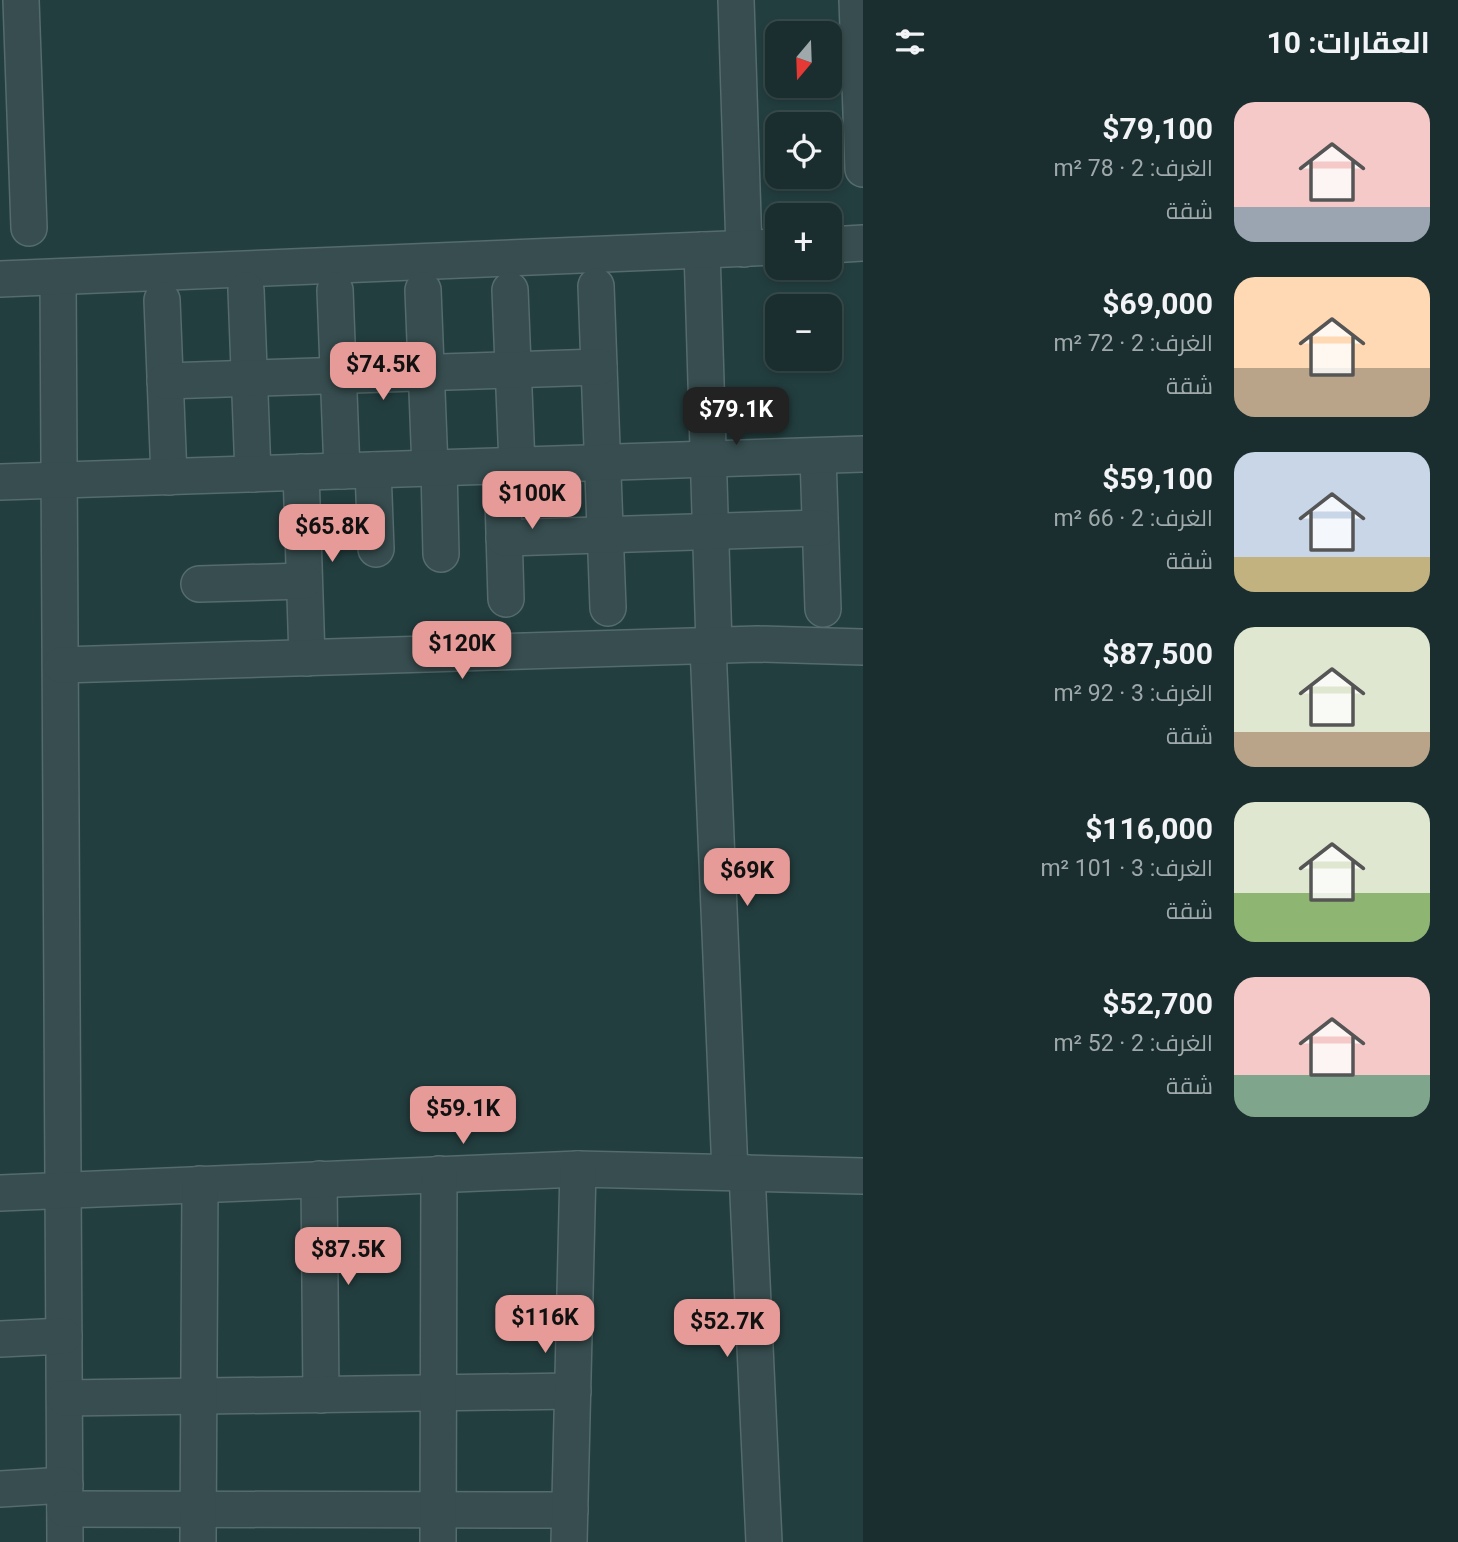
<!DOCTYPE html>
<html lang="ar">
<meta charset="utf-8">
<style>
body{margin:0;font-family:Roboto,Cairo,sans-serif;background:#273a3b;color:#f1f3f6;direction:rtl;height:100vh;display:flex;flex-direction:column;font-size:26px;white-space:nowrap}
*{box-sizing:border-box;margin:0}
p{font-size:23px;color:#9fa8aa}
.icon{flex:none;width:38px;height:38px;fill:none;stroke:currentColor;stroke-width:2;stroke-linecap:round;stroke-linejoin:round}
.map{position:relative;flex:1;overflow:hidden;direction:ltr}
.panel{display:flex;flex-direction:column;background:#1a2e2f;width:595px}
.panel>*{flex:none}
.needle{width:46px;rotate:199deg}
.controls{position:absolute;left:765px;top:21px;display:grid;gap:14px}
.controls a{display:grid;place-items:center;width:77px;height:77px;border-radius:14px;background:#1a2e2f;box-shadow:0 4px 10px #0003,0 0 0 2px #384a4b;font-size:35px}
.price{position:absolute;translate:-50% -60px;padding:0 16px;border-radius:14px;background:#e69b98;color:#111;font-size:23px;line-height:46px;filter:drop-shadow(0 2px 4px #0008)}
.price::after{content:'';position:absolute;left:50%;top:42px;width:21px;height:16px;margin-left:-10px;background:inherit;clip-path:polygon(0 0,100% 0,50% 100%)}
.price.active{background:#222;color:#fff}
ul{padding:0;list-style:none}
li{display:flex;align-items:center;gap:21px;height:175px;padding:0 28px}
li span{display:grid;place-items:center;flex:none;width:196px;height:140px;border-radius:21px;color:#555}
li>.icon{margin-inline-start:auto}
span .icon{width:84px;height:84px;fill:#fffc;stroke-width:1}
li b{font-size:30px}
h2{display:flex;justify-content:space-between;align-items:center;height:84px;padding:0 28px;font-size:30px}
main{display:flex;flex:1;min-height:0}
.map>svg:first-child{display:block}
.lines{fill:none;stroke-linecap:round;stroke-linejoin:round}
.minor-casing{stroke:#556b6d;stroke-width:38}
.minor{stroke:#374d4f;stroke-width:35}
</style>
<main>
<section class="panel">
<h2>العقارات: 10<svg class="icon" aria-label="filters" viewBox="0 0 24 24"><path d="M4 7h16M4 17h16"/><circle cx="9" cy="7" r="2"/><circle cx="15" cy="17" r="2"/></svg></h2>
<ul>
<li><span style="background:linear-gradient(#f6c9c9 75%,#9aa5b1 0)"><svg class="icon" aria-label="home" viewBox="0 0 24 24"><path d="M3 11l9-7 9 7M6 9v11h12V9"/></svg></span><div><b>$79,100</b><p>الغرف: 2 · 78 m²</p><p>شقة</p></div></li>
<li><span style="background:linear-gradient(#ffd9b3 65%,#b9a48a 0)"><svg class="icon" aria-label="home" viewBox="0 0 24 24"><path d="M3 11l9-7 9 7M6 9v11h12V9"/></svg></span><div><b>$69,000</b><p>الغرف: 2 · 72 m²</p><p>شقة</p></div></li>
<li><span style="background:linear-gradient(#c9d6e8 75%,#c2b280 0)"><svg class="icon" aria-label="home" viewBox="0 0 24 24"><path d="M3 11l9-7 9 7M6 9v11h12V9"/></svg></span><div><b>$59,100</b><p>الغرف: 2 · 66 m²</p><p>شقة</p></div></li>
<li><span style="background:linear-gradient(#dfe7d0 75%,#b9a48a 0)"><svg class="icon" aria-label="home" viewBox="0 0 24 24"><path d="M3 11l9-7 9 7M6 9v11h12V9"/></svg></span><div><b>$87,500</b><p>الغرف: 3 · 92 m²</p><p>شقة</p></div></li>
<li><span style="background:linear-gradient(#dfe7d0 65%,#8fb573 0)"><svg class="icon" aria-label="home" viewBox="0 0 24 24"><path d="M3 11l9-7 9 7M6 9v11h12V9"/></svg></span><div><b>$116,000</b><p>الغرف: 3 · 101 m²</p><p>شقة</p></div></li>
<li><span style="background:linear-gradient(#f6c9c9 70%,#7fa58c 0)"><svg class="icon" aria-label="home" viewBox="0 0 24 24"><path d="M3 11l9-7 9 7M6 9v11h12V9"/></svg></span><div><b>$52,700</b><p>الغرف: 2 · 52 m²</p><p>شقة</p></div></li>
</ul>
</section>
<div class="map">
<svg width="863" height="1542" viewBox="0 0 863 1542">
<rect width="100%" height="100%" fill="#233e3f"/>
<g class="lines">
<defs>
<g id="minor">
<polyline points="21,0 29,228"/>
<polyline points="736,0 744,249"/>
<polyline points="857,0 863,169"/>
<polyline points="830,245 863,243"/>
<polyline points="702,250 714,645"/>
<polyline points="58,277 65,1542"/>
<polyline points="0,279 777,247"/>
<polyline points="596,286 608,608"/>
<polyline points="246,290 253,474"/>
<polyline points="335,290 342,471"/>
<polyline points="423,290 430,468"/>
<polyline points="510,290 517,465"/>
<polyline points="162,300 169,477"/>
<polyline points="165,381 599,367"/>
<polyline points="818,456 823,609"/>
<polyline points="502,466 506,599"/>
<polyline points="439,468 441,554"/>
<polyline points="373,470 376,549"/>
<polyline points="301,472 307,658"/>
<polyline points="0,482 863,454"/>
<polyline points="504,538 820,528"/>
<polyline points="199,584 304,581"/>
<polyline points="708,646 730,1172"/>
<polyline points="61,665 758,644 863,647"/>
<polyline points="747,1173 764,1542"/>
<polyline points="319,1179 321,1395"/>
<polyline points="0,1193 578,1169 863,1176"/>
<polyline points="0,1339 64,1336"/>
<polyline points="65,1398 573,1391"/>
<polyline points="0,1489 65,1485"/>
<polyline points="65,1509 570,1510"/>
<polyline points="198,1542 200,1184"/>
<polyline points="438,1542 439,1174"/>
<polyline points="569,1542 578,1169"/>
</g>
</defs>
<use href="#minor" class="minor-casing"/>
<use href="#minor" class="minor"/>
</g>
</svg>
<div class="controls">
<a><svg class="needle" viewBox="-14 -14 28 28"><path d="M0-13l5 13h-10z" fill="#e53935"/><path d="M0 13l5-13h-10z" fill="#9fa8aa"/></svg></a>
<a><svg class="icon" aria-label="locate" viewBox="0 0 24 24"><circle cx="12" cy="12" r="6"/><path d="M12 2v4M12 18v4M2 12h4M18 12h4"/></svg></a>
<a>+</a>
<a>−</a>
</div>
<b class="price" style="left:383px;top:402px">$74.5K</b>
<b class="price active" style="left:736px;top:447px">$79.1K</b>
<b class="price" style="left:532px;top:531px">$100K</b>
<b class="price" style="left:332px;top:564px">$65.8K</b>
<b class="price" style="left:462px;top:681px">$120K</b>
<b class="price" style="left:747px;top:908px">$69K</b>
<b class="price" style="left:463px;top:1146px">$59.1K</b>
<b class="price" style="left:348px;top:1287px">$87.5K</b>
<b class="price" style="left:545px;top:1355px">$116K</b>
<b class="price" style="left:727px;top:1359px">$52.7K</b>
</div>
</main>
